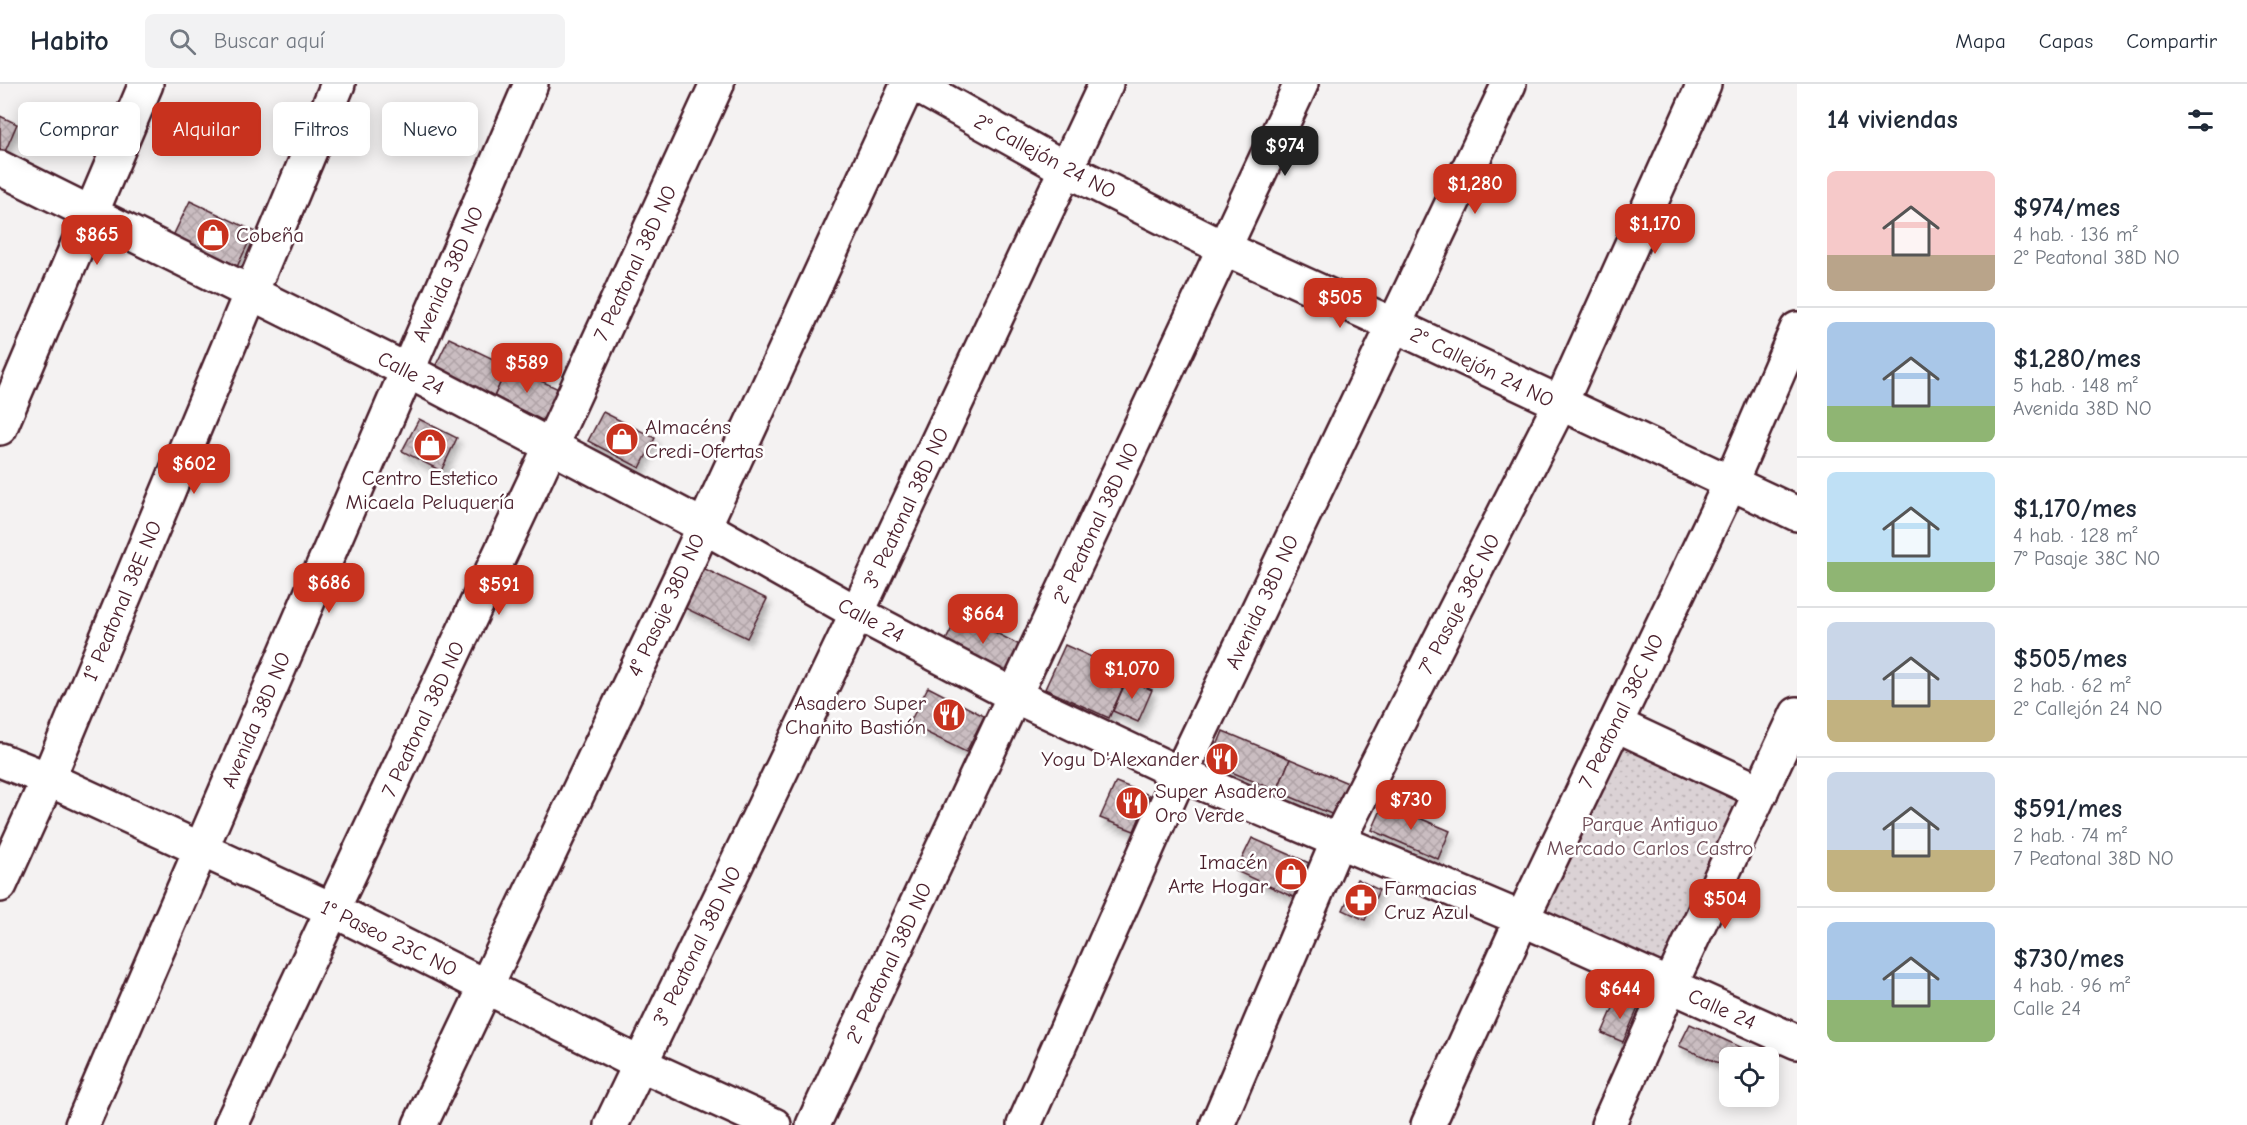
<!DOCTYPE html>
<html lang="es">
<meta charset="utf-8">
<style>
body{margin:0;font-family:"Comic Neue",sans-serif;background:#f2f2f3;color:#1f2937;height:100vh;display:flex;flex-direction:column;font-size:22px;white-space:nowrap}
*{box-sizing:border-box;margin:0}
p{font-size:20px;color:#747a83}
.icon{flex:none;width:33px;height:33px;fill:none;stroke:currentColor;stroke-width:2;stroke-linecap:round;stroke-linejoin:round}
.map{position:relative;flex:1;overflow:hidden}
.panel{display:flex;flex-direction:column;background:#fff;width:450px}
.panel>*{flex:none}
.banner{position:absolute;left:18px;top:18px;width:570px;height:54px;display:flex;gap:12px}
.controls{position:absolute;left:1719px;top:963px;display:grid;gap:12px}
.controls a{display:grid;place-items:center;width:60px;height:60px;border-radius:9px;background:#fff;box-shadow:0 3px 15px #0003;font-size:30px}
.price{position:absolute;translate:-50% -51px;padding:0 14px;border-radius:12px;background:#c8321e;color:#fff;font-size:20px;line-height:39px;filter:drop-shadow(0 2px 3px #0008)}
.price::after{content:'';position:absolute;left:50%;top:36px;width:18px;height:14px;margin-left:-9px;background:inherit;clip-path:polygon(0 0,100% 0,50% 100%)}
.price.current{background:#222;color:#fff}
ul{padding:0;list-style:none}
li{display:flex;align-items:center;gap:18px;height:150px;padding:0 30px}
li+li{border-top:2px solid #e0e1e3}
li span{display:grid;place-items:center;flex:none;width:168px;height:120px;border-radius:9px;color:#555}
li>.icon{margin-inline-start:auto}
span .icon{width:72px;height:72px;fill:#fffc;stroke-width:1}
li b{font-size:26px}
h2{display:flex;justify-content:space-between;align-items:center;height:72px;padding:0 30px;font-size:26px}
.tag{padding:0 21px;border-radius:9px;background:#fff;box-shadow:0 3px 15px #0003;font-size:21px;line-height:54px}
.tag.current{background:#c8321e;color:#fff}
header{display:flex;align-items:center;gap:36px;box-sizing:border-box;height:84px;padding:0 30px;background:#fff;border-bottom:2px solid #e0e1e3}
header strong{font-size:28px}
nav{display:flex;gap:33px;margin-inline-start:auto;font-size:21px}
.search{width:420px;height:54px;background:#f2f2f3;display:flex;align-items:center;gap:15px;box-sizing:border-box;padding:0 21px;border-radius:9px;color:#747a83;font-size:22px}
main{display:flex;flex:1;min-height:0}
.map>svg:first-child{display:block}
.grass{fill:url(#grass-dots);stroke:#927880;stroke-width:1.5}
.building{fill:url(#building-cross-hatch);stroke:#4a1f2b;stroke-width:1.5;filter:url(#shadow)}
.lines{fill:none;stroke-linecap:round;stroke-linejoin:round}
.street-casing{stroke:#4a1f2b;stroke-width:38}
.secondary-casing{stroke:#4a1f2b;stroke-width:38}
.street{stroke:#fff;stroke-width:33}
.secondary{stroke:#fff;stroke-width:33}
.labels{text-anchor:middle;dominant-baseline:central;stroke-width:5;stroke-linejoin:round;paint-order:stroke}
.street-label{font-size:21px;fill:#4a1f2b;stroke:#fff}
.poi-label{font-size:21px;fill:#4a1f2b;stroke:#fff;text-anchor:start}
.park-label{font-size:21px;fill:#6e4c56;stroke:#fff}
</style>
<header>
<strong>Habito</strong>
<div class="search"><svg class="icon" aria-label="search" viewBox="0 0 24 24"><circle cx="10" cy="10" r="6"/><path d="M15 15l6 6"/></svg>Buscar aquí</div>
<nav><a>Mapa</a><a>Capas</a><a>Compartir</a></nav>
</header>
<main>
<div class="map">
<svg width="1797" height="1041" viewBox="0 0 1797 1041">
<defs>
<pattern id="grass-dots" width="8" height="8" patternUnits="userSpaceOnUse" patternTransform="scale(1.5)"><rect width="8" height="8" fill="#dbd2d5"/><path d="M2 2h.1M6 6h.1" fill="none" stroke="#bdb4b7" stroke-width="1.8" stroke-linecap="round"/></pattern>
<pattern id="building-cross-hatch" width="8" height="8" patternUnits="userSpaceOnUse" patternTransform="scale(1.5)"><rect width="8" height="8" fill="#cabdc1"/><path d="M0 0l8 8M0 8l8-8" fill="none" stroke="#afa2a6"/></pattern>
<filter id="shadow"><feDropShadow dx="3.5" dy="6" stdDeviation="3" flood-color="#0004"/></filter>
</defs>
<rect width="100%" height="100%" fill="#f4f2f2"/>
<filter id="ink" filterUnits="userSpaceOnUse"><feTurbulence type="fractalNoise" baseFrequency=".0167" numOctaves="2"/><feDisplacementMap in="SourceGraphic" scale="12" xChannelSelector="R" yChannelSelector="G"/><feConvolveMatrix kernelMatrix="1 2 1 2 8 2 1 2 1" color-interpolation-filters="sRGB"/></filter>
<g filter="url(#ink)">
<polygon class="grass" points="1617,652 1743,714 1665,886 1536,832"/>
<g class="building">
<polygon points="0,32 17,40 4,70 0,68"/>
<polygon points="190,117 254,147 235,187 171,156"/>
<polygon points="449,254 508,282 494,313 434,285"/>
<polygon points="508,282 561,306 546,338 494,313"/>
<polygon points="603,328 655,354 640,384 588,357"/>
<polygon points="419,335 457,354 441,387 402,367"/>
<polygon points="703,484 767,515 747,554 683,523"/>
<polygon points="959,530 1022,562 1007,592 944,560"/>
<polygon points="1065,561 1129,590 1109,634 1045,605"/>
<polygon points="1127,595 1152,606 1138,638 1113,627"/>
<polygon points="928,603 984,632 966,668 909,640"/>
<polygon points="1223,647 1290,675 1277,707 1210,679"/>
<polygon points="1290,675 1350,700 1336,732 1277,707"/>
<polygon points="1116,698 1149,711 1134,747 1100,734"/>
<polygon points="1384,719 1450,747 1438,775 1372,746"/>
<polygon points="1252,754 1309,779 1293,813 1236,787"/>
<polygon points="1357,795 1379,806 1365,836 1343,826"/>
<polygon points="1618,913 1639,922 1623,958 1602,949"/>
<polygon points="1690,940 1749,967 1746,974 1730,974 1730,984 1679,962"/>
</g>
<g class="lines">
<defs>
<g id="street">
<polyline points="914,0 1066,85 1224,164 1394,241 1797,430"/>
<polyline points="0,344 146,0"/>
<polyline points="1615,640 1761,708"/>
<polyline points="0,676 48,695 333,826 640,980 774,1041"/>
<polyline points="0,801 48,695 338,0"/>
<polyline points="82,1041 531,0"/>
<polyline points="231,1041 535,396 717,0"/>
<polyline points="420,1041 683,488 908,0"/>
<polyline points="611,1041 857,529 1106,0"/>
<polyline points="813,1041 1301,0"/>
<polyline points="1024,1041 1180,690 1509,0"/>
<polyline points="1217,1041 1338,757 1560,320 1704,0"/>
<polyline points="1428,1041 1522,835 1730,400 1797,245"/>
<polyline points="1608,1041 1670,902 1797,630"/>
</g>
<polyline id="secondary" points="0,84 406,286 703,442 857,529 1015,612 1180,690 1522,835 1797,958"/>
</defs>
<use href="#street" class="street-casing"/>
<use href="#secondary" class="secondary-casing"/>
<use href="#street" class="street"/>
<use href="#secondary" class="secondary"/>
</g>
</g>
<defs>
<symbol id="shop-disc" viewBox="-11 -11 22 22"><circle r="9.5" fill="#c8321e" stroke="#fff"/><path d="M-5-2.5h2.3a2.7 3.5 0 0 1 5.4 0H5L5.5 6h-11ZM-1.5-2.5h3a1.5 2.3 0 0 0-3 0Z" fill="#fff"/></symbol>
<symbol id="restaurant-disc" viewBox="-11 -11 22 22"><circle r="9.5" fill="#c8321e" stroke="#fff"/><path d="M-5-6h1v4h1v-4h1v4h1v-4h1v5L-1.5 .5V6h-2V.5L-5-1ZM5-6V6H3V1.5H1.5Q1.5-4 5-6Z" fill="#fff"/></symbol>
<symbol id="pharmacy-disc" viewBox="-11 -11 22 22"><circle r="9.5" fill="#c8321e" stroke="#fff"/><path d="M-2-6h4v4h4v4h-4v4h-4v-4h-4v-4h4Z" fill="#fff"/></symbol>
</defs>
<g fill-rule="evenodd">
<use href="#shop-disc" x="194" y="132" width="38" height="38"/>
<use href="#shop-disc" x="603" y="336" width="38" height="38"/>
<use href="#shop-disc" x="411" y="342" width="38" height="38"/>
<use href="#restaurant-disc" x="930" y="612" width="38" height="38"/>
<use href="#restaurant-disc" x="1203" y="656" width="38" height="38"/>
<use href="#restaurant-disc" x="1113" y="700" width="38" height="38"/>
<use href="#shop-disc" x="1272" y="771" width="38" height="38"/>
<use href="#pharmacy-disc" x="1342" y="797" width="38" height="38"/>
</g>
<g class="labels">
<g class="street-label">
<text transform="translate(1045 72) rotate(28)">2° Callejón 24 NO</text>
<text transform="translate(635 179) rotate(-65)">7 Peatonal 38D NO</text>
<text transform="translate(448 190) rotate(-66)">Avenida 38D NO</text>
<text transform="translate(1482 283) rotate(26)">2° Callejón 24 NO</text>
<text transform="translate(411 289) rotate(27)">Calle 24</text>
<text transform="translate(906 424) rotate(-65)">3° Peatonal 38D NO</text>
<text transform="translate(1096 439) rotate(-65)">2° Peatonal 38D NO</text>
<text transform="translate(122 517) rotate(-67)">1° Peatonal 38E NO</text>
<text transform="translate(1262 518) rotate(-65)">Avenida 38D NO</text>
<text transform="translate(1459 520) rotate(-63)">7° Pasaje 38C NO</text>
<text transform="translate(666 521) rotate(-65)">4° Pasaje 38D NO</text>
<text transform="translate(871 536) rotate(28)">Calle 24</text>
<text transform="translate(1621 627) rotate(-64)">7 Peatonal 38C NO</text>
<text transform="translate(423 635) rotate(-65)">7 Peatonal 38D NO</text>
<text transform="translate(256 636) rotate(-67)">Avenida 38D NO</text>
<text transform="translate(389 854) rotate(26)">1° Paseo 23C NO</text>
<text transform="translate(697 862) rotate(-64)">3° Peatonal 38D NO</text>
<text transform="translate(889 879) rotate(-65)">2° Peatonal 38D NO</text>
<text transform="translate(1722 925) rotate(24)">Calle 24</text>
</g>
<g class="poi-label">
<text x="236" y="151">Cobeña</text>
<text x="645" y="343">Almacéns<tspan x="645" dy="24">Credi-Ofertas</tspan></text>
<text x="430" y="394" text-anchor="middle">Centro Estetico<tspan x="430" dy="24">Micaela Peluquería</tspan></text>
<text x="926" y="619" text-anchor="end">Asadero Super<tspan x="926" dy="24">Chanito Bastión</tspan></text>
<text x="1199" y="675" text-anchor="end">Yogu D'Alexander</text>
<text x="1155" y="707">Super Asadero<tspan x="1155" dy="24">Oro Verde</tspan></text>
<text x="1268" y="778" text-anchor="end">Imacén<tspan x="1268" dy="24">Arte Hogar</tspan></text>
<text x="1384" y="804">Farmacias<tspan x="1384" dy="24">Cruz Azul</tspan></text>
</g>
<g class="park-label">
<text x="1650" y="740">Parque Antiguo<tspan x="1650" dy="24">Mercado Carlos Castro</tspan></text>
</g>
</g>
</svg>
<div class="controls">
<a><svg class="icon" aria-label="locate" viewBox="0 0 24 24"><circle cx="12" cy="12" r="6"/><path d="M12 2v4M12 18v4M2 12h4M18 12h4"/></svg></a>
</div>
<b class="price current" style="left:1285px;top:93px">$974</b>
<b class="price" style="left:1475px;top:131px">$1,280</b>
<b class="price" style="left:1655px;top:171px">$1,170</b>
<b class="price" style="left:97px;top:182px">$865</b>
<b class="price" style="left:1340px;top:245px">$505</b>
<b class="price" style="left:527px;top:310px">$589</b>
<b class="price" style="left:194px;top:411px">$602</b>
<b class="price" style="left:329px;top:530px">$686</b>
<b class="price" style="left:499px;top:532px">$591</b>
<b class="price" style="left:983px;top:561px">$664</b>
<b class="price" style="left:1132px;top:616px">$1,070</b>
<b class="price" style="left:1411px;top:747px">$730</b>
<b class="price" style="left:1725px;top:846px">$504</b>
<b class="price" style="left:1620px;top:936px">$644</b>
<div class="banner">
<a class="tag">Comprar</a>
<a class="tag current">Alquilar</a>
<a class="tag">Filtros</a>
<a class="tag">Nuevo</a>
</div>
</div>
<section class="panel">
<h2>14 viviendas<svg class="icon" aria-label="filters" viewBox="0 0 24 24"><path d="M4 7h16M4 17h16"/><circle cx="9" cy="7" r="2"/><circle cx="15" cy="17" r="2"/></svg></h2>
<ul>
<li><span style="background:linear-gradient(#f6c9c9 70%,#b9a48a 0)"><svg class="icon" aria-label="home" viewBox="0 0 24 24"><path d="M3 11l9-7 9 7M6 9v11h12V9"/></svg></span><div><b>$974/mes</b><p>4 hab. · 136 m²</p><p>2° Peatonal 38D NO</p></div></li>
<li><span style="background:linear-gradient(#a9c7e8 70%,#8fb573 0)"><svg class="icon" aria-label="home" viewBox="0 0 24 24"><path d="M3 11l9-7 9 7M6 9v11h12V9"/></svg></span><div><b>$1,280/mes</b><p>5 hab. · 148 m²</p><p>Avenida 38D NO</p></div></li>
<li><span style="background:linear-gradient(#bfe0f5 75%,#8fb573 0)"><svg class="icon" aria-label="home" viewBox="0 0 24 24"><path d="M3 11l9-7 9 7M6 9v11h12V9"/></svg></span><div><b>$1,170/mes</b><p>4 hab. · 128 m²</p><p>7° Pasaje 38C NO</p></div></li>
<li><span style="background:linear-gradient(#c9d6e8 65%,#c2b280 0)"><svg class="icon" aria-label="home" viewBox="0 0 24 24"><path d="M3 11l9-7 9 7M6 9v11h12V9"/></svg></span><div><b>$505/mes</b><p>2 hab. · 62 m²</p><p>2° Callejón 24 NO</p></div></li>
<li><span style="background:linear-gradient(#c9d6e8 65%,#c2b280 0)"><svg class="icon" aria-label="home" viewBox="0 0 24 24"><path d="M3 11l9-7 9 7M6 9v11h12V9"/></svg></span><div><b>$591/mes</b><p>2 hab. · 74 m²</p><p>7 Peatonal 38D NO</p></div></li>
<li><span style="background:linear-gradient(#a9c7e8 65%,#8fb573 0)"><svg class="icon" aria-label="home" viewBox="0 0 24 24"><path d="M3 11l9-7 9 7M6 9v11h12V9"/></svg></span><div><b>$730/mes</b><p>4 hab. · 96 m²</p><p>Calle 24</p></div></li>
</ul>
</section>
</main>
